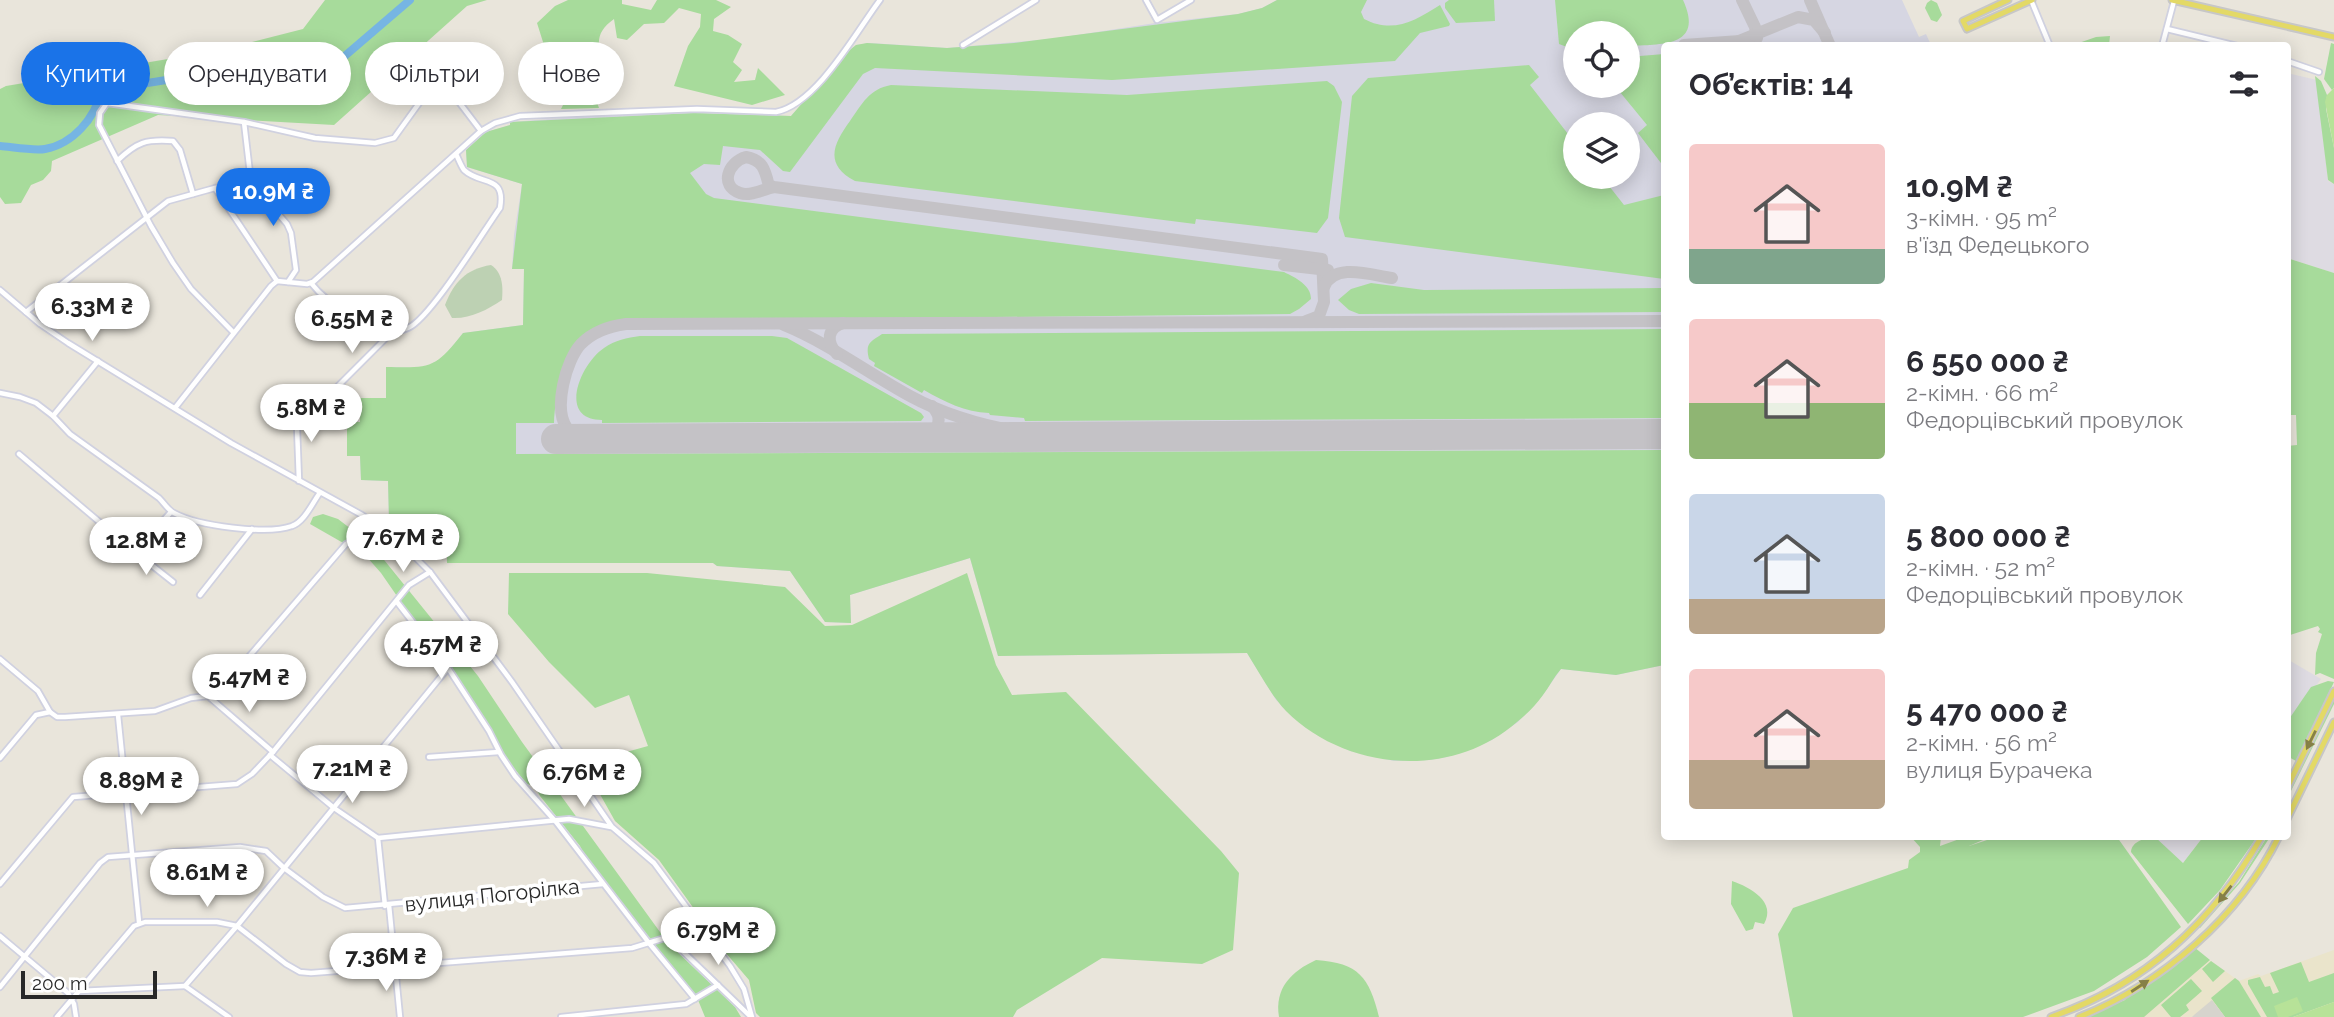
<!DOCTYPE html>
<html lang="uk">
<meta charset="utf-8">
<style>
body{margin:0;font-family:Raleway,sans-serif;background:#f7f7f7;color:#2b2b33;height:100vh;display:flex;flex-direction:column;font-size:26px;white-space:nowrap}
*{box-sizing:border-box;margin:0}
p{font-size:23px;color:#7c7c81}
.icon{flex:none;width:38px;height:38px;fill:none;stroke:currentColor;stroke-width:2;stroke-linecap:round;stroke-linejoin:round}
.map{position:relative;flex:1;overflow:hidden}
.details{position:absolute;left:1661px;top:42px;width:630px;height:798px;display:flex;flex-direction:column;background:#fff;border-radius:7px;box-shadow:0 4px 18px #0003}
.details>*{flex:none}
.top-card{position:absolute;left:21px;top:42px;width:665px;height:63px;display:flex;gap:14px}
.fabs{position:absolute;left:1563px;top:21px;display:grid;gap:14px}
.fabs a{display:grid;place-items:center;width:77px;height:77px;border-radius:50%;background:#fff;box-shadow:0 4px 18px #0003;font-size:35px}
.scale{position:absolute;left:21px;bottom:18px;width:136px;box-sizing:border-box;padding-left:7px;border:4px solid #282828;border-top:0;font-size:19px;line-height:24px;white-space:nowrap;color:#282828;-webkit-text-stroke:5px #fff;paint-order:stroke}
.price{position:absolute;translate:-50% -60px;padding:0 16px;border-radius:24px;background:#fff;color:#222;font-size:23px;line-height:46px;filter:drop-shadow(0 2px 4px #0008)}
.price::after{content:'';position:absolute;left:50%;top:42px;width:21px;height:16px;margin-left:-10px;background:inherit;clip-path:polygon(0 0,100% 0,50% 100%)}
.price.active{background:#1a73e8;color:#fff}
ul{padding:0;list-style:none}
li{display:flex;align-items:center;gap:21px;height:175px;padding:0 28px}
li span{display:grid;place-items:center;flex:none;width:196px;height:140px;border-radius:7px;color:#555}
li>.icon{margin-inline-start:auto}
span .icon{width:84px;height:84px;fill:#fffc;stroke-width:1}
li b{font-size:30px}
h2{display:flex;justify-content:space-between;align-items:center;height:84px;padding:0 28px;font-size:30px}
.chip{padding:0 24px;border-radius:32px;background:#fff;box-shadow:0 4px 18px #0003;font-size:24px;line-height:63px}
.chip.active{background:#1a73e8;color:#fff}
.map>svg:first-child{display:block}
.industrial{fill:#dedbe2}
.education{fill:#eae4cb}
.airport{fill:#d6d6e2;fill-rule:evenodd}
.green{fill:#a7db9b}
.cemetery{fill:#bdd1b3}
.pitch{fill:#b7e298}
.plaza{fill:#d6d4cd}
.lines{fill:none;stroke-linecap:round;stroke-linejoin:round}
.river{stroke:#76b5e3;stroke-width:8}
.taxiway{stroke:#c4c2c6;stroke-width:12}
.runway{stroke:#c4c2c6;stroke-width:30}
.minor-casing{stroke:#d0d1e0;stroke-width:8}
.major-casing{stroke:#c7c7c7;stroke-width:9}
.minor{stroke:#fff;stroke-width:4.5}
.major{stroke:#e3d966;stroke-width:5}
.oneway{fill:#868047}
.labels{text-anchor:middle;dominant-baseline:central;stroke-width:7;stroke-linejoin:round;paint-order:stroke}
.street-label{font-size:21px;fill:#282828;stroke:#fff}
</style>
<div class="map">
<svg width="2334" height="1017" viewBox="0 0 2334 1017">
<rect width="100%" height="100%" fill="#e9e5db"/>
<g class="industrial">
<polygon points="2287,73 2317,80 2328,181 2334,184 2334,273 2287,258"/>
<polygon points="2287,659 2321,679 2287,724"/>
<polygon points="2154,837 2203,837 2183,863"/>
</g>
<polygon class="education" points="2195,950 2239,981 2258,974 2261,976 2334,950 2334,1017 2108,1017"/>
<path class="airport" d="M 1277,0 L 1902,0 L 1919,37 L 1926,34 L 1931,45 L 1664,46 L 1664,665 L 1616,675 L 1561,669 L 1542,696 L 1518,722 L 1492,740 L 1447,757 L 1430,760 L 1394,761 L 1350,751 L 1305,727 L 1276,700 L 1247,653 L 998,656 L 970,558 L 850,595 L 851,623 L 825,622 L 790,571 L 717,566 L 713,563 L 447,563 L 446,521 L 389,520 L 388,481 L 361,480 L 360,456 L 347,456 L 347,422 L 360,422 L 360,398 L 386,398 L 386,367 L 424,368 L 444,357 L 463,333 L 523,325 L 524,269 L 512,269 L 514,235 L 522,184 L 467,167 L 466,150 L 486,132 L 510,125 L 510,122 L 590,116 L 694,113 L 791,116 L 846,53 L 856,45 L 870,43 L 947,48 L 1051,39 L 1155,23 L 1238,14 L 1262,8 ZM 1575,33 L 1628,33 L 1628,86 L 1575,86 ZM 1575,124 L 1628,124 L 1628,177 L 1575,177 Z"/>
<g class="green">
<polygon points="325,0 487,0 467,6 334,125 158,115 52,161 51,171 43,180 31,185 21,203 5,204 0,197 0,89 6,86 216,51 303,29"/>
<path d="M 568,0 L 622,0 L 622,4 L 651,10 L 657,0 L 716,0 L 731,7 L 714,19 L 713,31 L 728,35 L 742,44 L 733,62 L 742,70 L 734,82 L 755,80 L 758,68 L 785,95 L 752,105 L 674,86 L 688,46 L 700,27 L 701,14 L 679,8 L 664,23 L 644,24 L 627,40 L 617,38 L 614,19 C 594,33 597,46 605,67 L 590,68 L 589,80 L 618,79 L 594,94 L 599,108 L 561,109 L 568,95 L 566,89 L 558,87 L 554,64 L 538,63 L 543,42 L 537,23 L 555,6 Z"/>
<path d="M 1277,0 L 1367,0 L 1361,12 L 1364,19 C 1393,34 1415,21 1440,5 L 1450,24 L 1449,26 L 1420,33 L 1395,61 L 1112,80 L 875,68 L 863,74 L 790,172 L 783,171 L 760,150 L 723,146 L 720,165 L 704,164 L 690,173 L 706,194 L 714,198 L 1284,272 C 1296,278 1311,285 1311,299 L 1299,309 L 1290,314 L 624,321 C 567,339 558,367 554,423 L 516,423 L 516,454 L 1664,450 L 1664,665 L 1616,675 L 1561,669 C 1554,677 1549,687 1543,695 C 1536,705 1526,715 1517,722 C 1451,780 1346,771 1286,711 C 1270,694 1259,672 1247,653 L 998,656 L 970,558 L 850,595 L 851,623 L 825,622 L 790,571 L 717,566 L 713,563 L 447,563 L 446,521 L 389,520 L 388,481 L 361,480 L 360,456 L 347,456 L 347,422 L 360,422 L 360,398 L 386,398 L 386,367 C 430,368 435,369 463,333 L 523,325 L 524,269 L 512,269 L 522,184 L 467,167 L 466,150 L 486,132 L 510,125 L 510,122 L 694,113 L 791,116 L 846,53 L 856,45 L 867,43 L 947,48 L 1014,43 L 1238,14 L 1262,8 Z"/>
<polygon points="1449,0 1494,0 1495,21 1456,23 1445,8 1445,3"/>
<path d="M 1555,0 L 1683,0 C 1705,48 1660,44 1628,46 L 1628,33 L 1575,33 L 1575,50 L 1559,44 Z"/>
<polygon points="1931,0 1937,3 1942,15 1937,22 1931,20 1925,8 1927,3"/>
<polygon points="2110,36 2109,45 2073,45 2096,37"/>
<polygon points="2331,43 2334,44 2334,88 2332,90 2324,79"/>
<polygon points="1664,54 1664,167 1638,133 1647,125 1615,86 1628,86 1628,57"/>
<polygon points="1529,65 1539,77 1530,85 1575,143 1575,177 1602,177 1624,205 1664,195 1664,279 1345,237 1339,218 1352,96 1368,78"/>
<polygon points="2315,76 2321,81 2327,95 2326,109 2334,148 2334,184 2328,180"/>
<path d="M 1327,81 L 1334,86 L 1342,102 L 1328,218 L 1317,233 L 1196,219 L 1195,224 L 855,181 C 823,164 834,143 850,121 C 862,104 869,89 891,85 L 1127,95 Z"/>
<polygon points="2287,258 2334,273 2334,679 2320,673 2315,675 2316,653 2322,634 2318,632 2320,629 2318,626 2287,636 2287,446 2297,445 2296,415 2287,415"/>
<polygon points="1371,283 1424,290 1664,288 1664,312 1359,314 1349,310 1338,300 1351,289"/>
<path d="M 1664,329 L 1664,418 L 1025,421 L 1024,418 L 990,415 L 989,413 C 965,412 945,402 924,390 L 922,393 L 874,366 L 875,363 L 869,359 C 865,343 870,342 882,334 Z"/>
<path d="M 640,336 L 772,336 L 787,338 L 921,413 L 924,417 L 921,421 L 602,423 L 602,420 C 557,420 580,364 604,348 C 615,340 627,338 640,336 Z"/>
<polygon points="323,514 338,519 372,545 478,676 522,742 668,943 735,1007 741,1017 705,1017 698,1000 669,967 584,854 580,846 540,796 535,786 527,784 504,756 489,728 455,675 417,625 381,573 366,556 310,524 313,517"/>
<polygon points="509,573 647,573 785,587 825,626 852,625 967,573 996,665 1012,695 1066,692 1221,851 1239,873 1233,950 1202,964 1102,958 1017,1010 1013,1017 760,1017 756,1013 749,980 725,952 659,860 615,821 583,764 648,746 629,695 595,708 549,662 508,614"/>
<polygon points="2328,681 2334,682 2296,761 2287,756 2287,722 2311,687"/>
<polygon points="2334,700 2334,704 2287,799 2287,796"/>
<polygon points="1910,836 1941,837 1940,846 1965,837 1990,837 1969,846 1996,837 2117,837 2181,927 2147,957 2094,991 2023,1017 1793,1017 1778,934 1793,908 1908,868 1909,860 1920,852 1920,847"/>
<path d="M 2155,837 L 2183,863 L 2203,837 L 2257,837 L 2220,890 L 2188,924 L 2131,852 C 2132,841 2145,838 2155,837 Z"/>
<polygon points="2267,837 2270,837 2240,883 2200,928 2199,927 2239,882"/>
<path d="M 1732,881 C 1750,887 1777,902 1764,924 L 1755,922 L 1753,929 L 1746,931 L 1731,904 Z"/>
<polygon points="2194,947 2210,960 2144,1017 2085,1017 2125,1000 2127,996"/>
<path d="M 1316,960 C 1359,963 1369,977 1379,1017 L 1279,1017 C 1274,988 1292,971 1316,960 Z"/>
<polygon points="2211,961 2225,971 2213,982 2202,969"/>
<polygon points="2301,962 2309,982 2334,973 2334,1002 2293,1017 2267,1017 2248,984 2248,980 2260,977 2265,987 2270,986 2273,994 2279,992 2270,973"/>
<polygon points="2235,978 2239,981 2261,1017 2225,1017 2211,998"/>
<polygon points="2191,979 2202,991 2186,1005 2189,1010 2180,1017 2171,1017 2161,1005"/>
</g>
<path class="cemetery" d="M 491,265 C 503,273 503,287 502,300 C 487,310 470,319 452,318 L 445,305 C 454,282 466,269 491,265 Z"/>
<g class="pitch">
<polygon points="2334,88 2334,148 2325,102 2327,95"/>
<polygon points="2297,997 2303,1011 2288,1017 2278,1017 2274,1006"/>
<polygon points="2334,1002 2334,1017 2293,1017"/>
</g>
<polygon class="plaza" points="2212,1000 2225,1017 2192,1017 2194,1015"/>
<g class="lines">
<path class="river" d="M 0,146 C 12,147 34,151 45,149 C 73,144 95,118 101,92 L 110,89 L 185,77 L 216,80 L 297,97 L 410,0"/>
<g class="taxiway">
<polyline points="1742,0 1755,27 1757,38"/>
<polyline points="1810,0 1830,46"/>
<polyline points="1739,41 1798,17 1814,20 1825,33"/>
<polyline points="1684,45 1740,41 1750,46"/>
<path d="M 774,187 C 763,189 751,197 740,193 C 719,186 728,162 746,157 C 763,160 765,170 769,186 L 774,187 L 1322,259 L 1324,302 L 1319,316 L 1306,321"/>
<polyline points="1284,265 1328,270"/>
<path d="M 1324,287 C 1334,262 1371,275 1392,278"/>
<path d="M 784,325 C 828,343 868,373 910,396 C 956,421 1007,432 1059,437"/>
<path d="M 837,354 C 826,342 827,328 843,323"/>
<polyline points="1653,434 1664,433"/>
<path d="M 923,437 C 939,431 944,419 932,406"/>
<path d="M 591,439 C 582,437 572,436 567,428 C 553,409 566,360 581,344 C 593,332 610,326 626,324 L 1664,321"/>
</g>
<polyline class="runway" points="556,439 1664,434"/>
<defs>
<g id="minor">
<polyline points="1146,0 1157,20 1191,0"/>
<polyline points="2031,0 2050,46"/>
<polyline points="2167,29 2237,46"/>
<polyline points="963,45 1036,0"/>
<polyline points="2162,46 2174,1"/>
<polyline points="2287,61 2319,72"/>
<polyline points="244,122 251,182 287,224 291,233 296,270 288,282"/>
<path d="M 117,161 C 137,142 146,139 173,141 L 180,150 L 193,194"/>
<polyline points="215,188 277,281"/>
<path d="M 311,283 C 321,296 334,305 348,315 C 366,327 386,337 408,328 C 430,319 483,232 500,208 C 506,174 481,186 464,170 C 461,166 458,158 456,154"/>
<polyline points="0,290 40,324 68,343 231,443 362,515 403,545 430,572 512,682 612,827 654,863 730,966 744,989 752,1017"/>
<polyline points="26,312 168,201 215,188 251,182"/>
<polyline points="233,332 191,289 173,263 151,226 99,125 100,113 107,103 244,122 315,138 375,143 394,138 425,95 446,85 481,131"/>
<path d="M 0,393 L 20,397 L 36,403 L 53,416 L 70,434 L 159,498 C 164,503 168,510 174,513 C 198,526 267,535 292,526 C 304,522 312,504 319,494"/>
<path d="M 175,408 L 271,286 L 277,281 L 307,284 L 313,282 L 481,131 L 495,123 L 520,116 L 697,109 L 776,112 C 817,104 856,32 880,0"/>
<polyline points="53,416 98,361"/>
<polyline points="19,454 135,552 171,512"/>
<polyline points="299,481 297,427 389,335 395,332"/>
<polyline points="135,552 173,582"/>
<polyline points="200,595 252,529"/>
<polyline points="397,602 448,668 489,731 501,755 515,776 556,822 649,943 695,999"/>
<polyline points="0,659 38,691 50,712"/>
<polyline points="208,696 273,752"/>
<polyline points="118,715 139,922"/>
<polyline points="270,755 334,808 378,838 569,819 611,827"/>
<polyline points="429,757 499,752"/>
<polyline points="0,758 36,715 50,712 57,717 65,717 155,711 191,698 208,696 221,689 346,544 380,527"/>
<polyline points="378,838 385,906"/>
<polyline points="0,884 73,797 237,784 252,774 273,752 409,585 430,572"/>
<polyline points="389,905 400,1017"/>
<polyline points="0,936 68,993 74,1004 76,1017"/>
<polyline points="0,987 100,863 108,857 240,847 266,851 284,868 323,897 345,908 603,884"/>
<polyline points="79,991 185,986"/>
<polyline points="57,1017 134,926 145,922 217,922 237,926 286,964 300,972 311,973 632,948 668,937 751,1017"/>
<polyline points="229,1017 185,986 237,926 448,668"/>
<polyline points="561,1017 686,1004 718,985"/>
</g>
<g id="major">
<polyline points="2008,0 1963,21 1967,29 2032,0"/>
<polyline points="2172,0 2334,37"/>
<polyline points="2287,788 2334,691"/>
<polyline points="2287,819 2334,722"/>
<path d="M 2051,1017 C 2146,984 2212,923 2262,836"/>
<path d="M 2079,1017 C 2161,984 2240,917 2279,836"/>
</g>
</defs>
<use href="#minor" class="minor-casing"/>
<use href="#major" class="major-casing"/>
<use href="#minor" class="minor"/>
<use href="#major" class="major"/>
</g>
<defs><path id="oneway-solid" d="M-6-.8H1V-3.2L6.5 0L1 3.2V.8H-6Z" transform="scale(1.75)"/></defs>
<g class="oneway">
<use href="#oneway-solid" transform="translate(2311 740) rotate(116)"/>
<use href="#oneway-solid" transform="translate(2225 894) rotate(128)"/>
<use href="#oneway-solid" transform="translate(2140 986) rotate(-33)"/>
</g>
<g class="labels">
<g class="street-label">
<text transform="translate(492 895) rotate(-6)">вулиця Погорілка</text>
</g>
</g>
</svg>
<div class="fabs">
<a><svg class="icon" aria-label="locate" viewBox="0 0 24 24"><circle cx="12" cy="12" r="6"/><path d="M12 2v4M12 18v4M2 12h4M18 12h4"/></svg></a>
<a><svg class="icon" aria-label="layers" viewBox="0 0 24 24"><path d="M12 4l9 5-9 5-9-5zM3 14l9 5 9-5"/></svg></a>
</div>
<div class="scale">200 m</div>
<b class="price active" style="left:273px;top:228px">10.9M ₴</b>
<b class="price" style="left:92px;top:343px">6.33M ₴</b>
<b class="price" style="left:352px;top:355px">6.55M ₴</b>
<b class="price" style="left:311px;top:444px">5.8M ₴</b>
<b class="price" style="left:403px;top:574px">7.67M ₴</b>
<b class="price" style="left:146px;top:577px">12.8M ₴</b>
<b class="price" style="left:441px;top:681px">4.57M ₴</b>
<b class="price" style="left:249px;top:714px">5.47M ₴</b>
<b class="price" style="left:352px;top:805px">7.21M ₴</b>
<b class="price" style="left:584px;top:809px">6.76M ₴</b>
<b class="price" style="left:141px;top:817px">8.89M ₴</b>
<b class="price" style="left:207px;top:909px">8.61M ₴</b>
<b class="price" style="left:718px;top:967px">6.79M ₴</b>
<b class="price" style="left:386px;top:993px">7.36M ₴</b>
<div class="top-card">
<a class="chip active">Купити</a>
<a class="chip">Орендувати</a>
<a class="chip">Фільтри</a>
<a class="chip">Нове</a>
</div>
<section class="details">
<h2>Об’єктів: 14<svg class="icon" aria-label="filters" viewBox="0 0 24 24"><path d="M4 7h16M4 17h16"/><circle cx="9" cy="7" r="2"/><circle cx="15" cy="17" r="2"/></svg></h2>
<ul>
<li><span style="background:linear-gradient(#f6c9c9 75%,#7fa58c 0)"><svg class="icon" aria-label="home" viewBox="0 0 24 24"><path d="M3 11l9-7 9 7M6 9v11h12V9"/></svg></span><div><b>10.9M ₴</b><p>3-кімн. · 95 m²</p><p>в'їзд Федецького</p></div></li>
<li><span style="background:linear-gradient(#f6c9c9 60%,#8fb573 0)"><svg class="icon" aria-label="home" viewBox="0 0 24 24"><path d="M3 11l9-7 9 7M6 9v11h12V9"/></svg></span><div><b>6 550 000 ₴</b><p>2-кімн. · 66 m²</p><p>Федорцівський провулок</p></div></li>
<li><span style="background:linear-gradient(#c9d6e8 75%,#b9a48a 0)"><svg class="icon" aria-label="home" viewBox="0 0 24 24"><path d="M3 11l9-7 9 7M6 9v11h12V9"/></svg></span><div><b>5 800 000 ₴</b><p>2-кімн. · 52 m²</p><p>Федорцівський провулок</p></div></li>
<li><span style="background:linear-gradient(#f6c9c9 65%,#b9a48a 0)"><svg class="icon" aria-label="home" viewBox="0 0 24 24"><path d="M3 11l9-7 9 7M6 9v11h12V9"/></svg></span><div><b>5 470 000 ₴</b><p>2-кімн. · 56 m²</p><p>вулиця Бурачека</p></div></li>
</ul>
</section>
</div>
